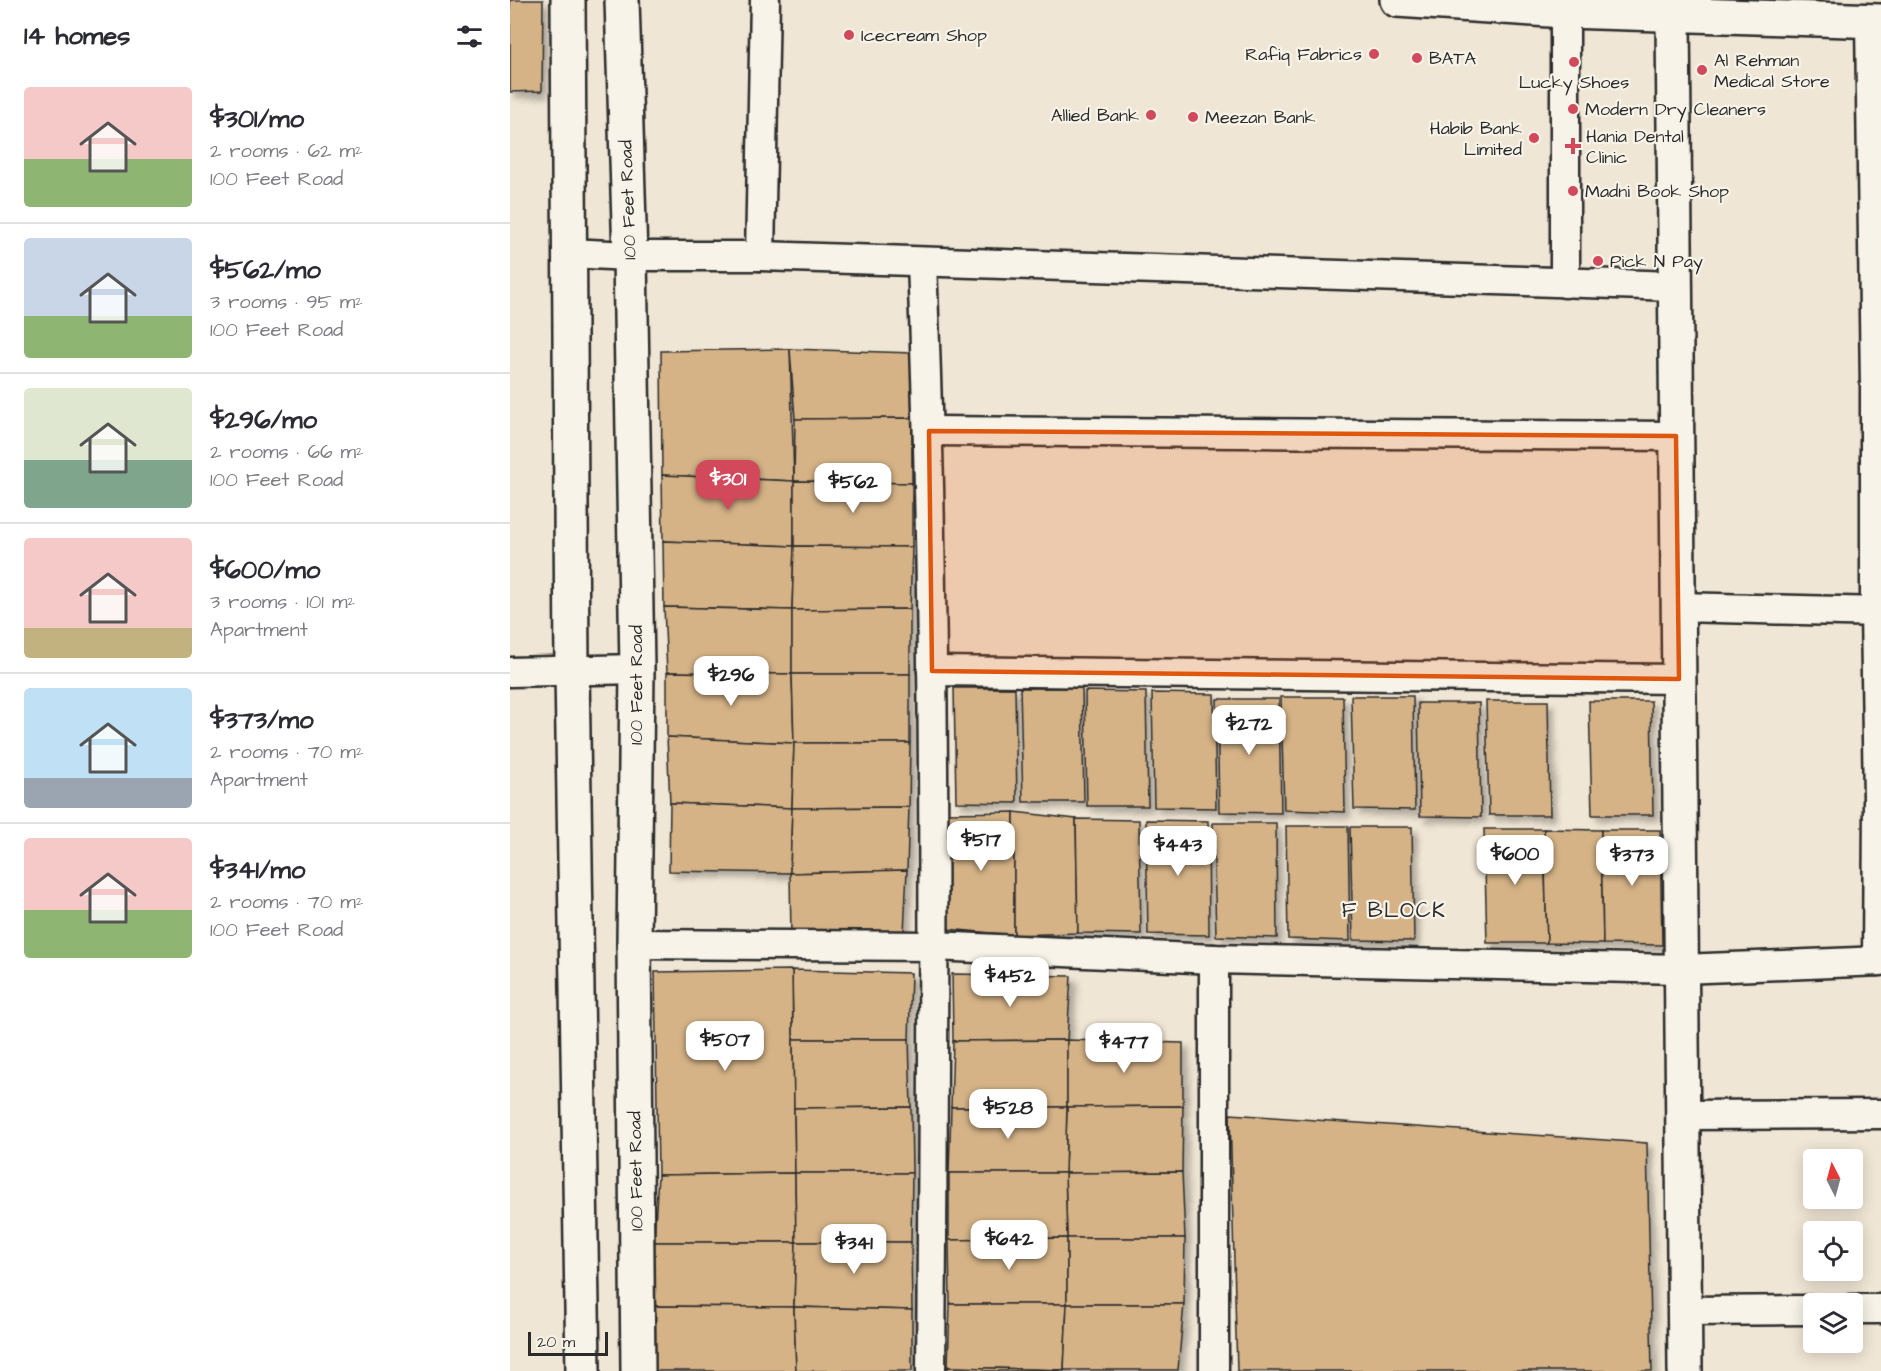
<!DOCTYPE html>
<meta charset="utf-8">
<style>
body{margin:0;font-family:"Architects Daughter",sans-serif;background:#f2f2f3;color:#2b2b33;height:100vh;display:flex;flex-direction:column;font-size:22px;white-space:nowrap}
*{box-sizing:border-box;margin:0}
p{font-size:20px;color:#7c7c81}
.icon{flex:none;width:33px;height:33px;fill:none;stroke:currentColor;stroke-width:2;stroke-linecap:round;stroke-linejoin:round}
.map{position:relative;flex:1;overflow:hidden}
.sheet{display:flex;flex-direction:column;background:#fff;width:510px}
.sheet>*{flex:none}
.needle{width:39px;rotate:354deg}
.buttons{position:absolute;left:1293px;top:1149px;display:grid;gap:12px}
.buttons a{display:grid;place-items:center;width:60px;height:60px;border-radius:6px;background:#fff;box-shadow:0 3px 15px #0003;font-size:30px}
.scale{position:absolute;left:18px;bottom:15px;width:80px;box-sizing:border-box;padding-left:6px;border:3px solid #2b2b2b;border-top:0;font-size:16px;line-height:21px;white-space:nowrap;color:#2b2b2b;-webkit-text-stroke:4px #f7f3e8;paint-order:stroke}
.price{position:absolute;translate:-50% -51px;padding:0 14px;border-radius:12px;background:#fff;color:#222;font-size:20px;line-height:39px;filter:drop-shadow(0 2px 3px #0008)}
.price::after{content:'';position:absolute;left:50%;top:36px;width:18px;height:14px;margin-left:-9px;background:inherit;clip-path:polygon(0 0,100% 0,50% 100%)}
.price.selected{background:#d1495b;color:#fff}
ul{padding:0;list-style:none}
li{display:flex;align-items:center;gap:18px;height:150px;padding:0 24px}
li+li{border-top:2px solid #e1e1e2}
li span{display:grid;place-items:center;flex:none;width:168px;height:120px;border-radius:6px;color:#555}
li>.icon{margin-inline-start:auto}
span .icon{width:72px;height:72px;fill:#fffc;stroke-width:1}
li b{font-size:26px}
h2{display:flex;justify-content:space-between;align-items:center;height:72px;padding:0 24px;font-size:26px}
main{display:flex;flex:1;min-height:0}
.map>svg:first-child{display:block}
.building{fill:#d5b387;stroke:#2b2b2b;stroke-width:1.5;filter:url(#shadow)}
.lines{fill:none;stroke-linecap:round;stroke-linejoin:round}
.street-casing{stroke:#2b2b2b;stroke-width:33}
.secondary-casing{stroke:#2b2b2b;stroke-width:38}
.street{stroke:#f7f3e8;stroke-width:28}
.secondary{stroke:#f7f3e8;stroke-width:33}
.marked{fill:#df570e;fill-opacity:0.2;stroke:#df570e;stroke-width:4.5;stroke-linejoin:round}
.poi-dot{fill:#d1495b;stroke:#f7f3e8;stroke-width:2}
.labels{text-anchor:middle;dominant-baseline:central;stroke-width:4.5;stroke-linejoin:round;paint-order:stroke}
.poi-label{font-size:18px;fill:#2b2b2b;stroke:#f7f3e8;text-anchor:start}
.street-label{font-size:18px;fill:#2b2b2b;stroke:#f7f3e8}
.quarter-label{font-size:21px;letter-spacing:1.5px;fill:#2b2b2b;stroke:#f7f3e8}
</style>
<main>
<section class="sheet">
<h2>14 homes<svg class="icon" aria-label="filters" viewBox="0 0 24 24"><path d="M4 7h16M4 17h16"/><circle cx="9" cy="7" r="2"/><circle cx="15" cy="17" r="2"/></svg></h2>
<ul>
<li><span style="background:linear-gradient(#f6c9c9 60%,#8fb573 0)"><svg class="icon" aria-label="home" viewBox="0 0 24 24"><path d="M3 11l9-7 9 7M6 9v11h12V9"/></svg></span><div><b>$301/mo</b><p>2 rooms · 62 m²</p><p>100 Feet Road</p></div></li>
<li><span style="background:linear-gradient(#c9d6e8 65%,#8fb573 0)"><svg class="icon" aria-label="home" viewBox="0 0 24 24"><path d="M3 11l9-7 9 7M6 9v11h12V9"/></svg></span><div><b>$562/mo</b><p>3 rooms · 95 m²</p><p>100 Feet Road</p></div></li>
<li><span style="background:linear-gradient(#dfe7d0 60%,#7fa58c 0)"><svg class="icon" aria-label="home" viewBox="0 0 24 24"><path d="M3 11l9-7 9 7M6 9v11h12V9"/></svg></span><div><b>$296/mo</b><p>2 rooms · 66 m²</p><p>100 Feet Road</p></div></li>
<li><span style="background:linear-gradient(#f6c9c9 75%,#c2b280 0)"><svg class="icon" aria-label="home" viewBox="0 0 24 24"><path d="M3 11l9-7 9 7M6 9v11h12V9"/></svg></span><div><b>$600/mo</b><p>3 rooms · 101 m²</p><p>Apartment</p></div></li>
<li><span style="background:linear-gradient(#bfe0f5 75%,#9aa5b1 0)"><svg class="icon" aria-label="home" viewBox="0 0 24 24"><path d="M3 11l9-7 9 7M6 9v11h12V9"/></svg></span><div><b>$373/mo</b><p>2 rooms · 70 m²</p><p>Apartment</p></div></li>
<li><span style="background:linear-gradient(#f6c9c9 60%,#8fb573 0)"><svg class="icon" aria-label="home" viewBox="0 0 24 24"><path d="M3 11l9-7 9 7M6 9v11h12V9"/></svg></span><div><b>$341/mo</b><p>2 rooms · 70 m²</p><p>100 Feet Road</p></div></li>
</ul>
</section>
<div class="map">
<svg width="1371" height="1371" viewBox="0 0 1371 1371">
<defs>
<filter id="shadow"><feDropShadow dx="5.5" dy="5.5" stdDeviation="3" flood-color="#0004"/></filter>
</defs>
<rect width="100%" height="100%" fill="#f0e6d5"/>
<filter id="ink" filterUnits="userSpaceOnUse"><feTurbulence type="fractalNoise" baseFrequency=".0167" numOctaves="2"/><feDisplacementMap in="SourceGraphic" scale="12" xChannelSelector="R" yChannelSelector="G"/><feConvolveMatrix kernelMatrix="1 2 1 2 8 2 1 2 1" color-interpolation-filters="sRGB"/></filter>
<g filter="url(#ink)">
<g class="building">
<polygon points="0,0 33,0 32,91 0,92"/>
<polygon points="280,349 284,481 152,475 151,351"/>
<polygon points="280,349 403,353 402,418 285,419"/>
<polygon points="402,418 402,483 284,481 285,419"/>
<polygon points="152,475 284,481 284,546 153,541"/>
<polygon points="284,481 402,483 402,547 284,546"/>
<polygon points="153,541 284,546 282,610 154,607"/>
<polygon points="284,546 402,547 400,609 282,610"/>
<polygon points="154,607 282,610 282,674 157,672"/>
<polygon points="400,609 400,674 282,674 282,610"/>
<polygon points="157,672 282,674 284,743 157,737"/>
<polygon points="282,674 400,674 400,743 284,743"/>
<polygon points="444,688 505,688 507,803 446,802"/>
<polygon points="510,688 572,688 574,802 513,802"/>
<polygon points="575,691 636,692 638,806 577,806"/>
<polygon points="642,693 704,694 706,808 644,807"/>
<polygon points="841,696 903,696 905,810 844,809"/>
<polygon points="771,697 833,697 835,812 774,810"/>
<polygon points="707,699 769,699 771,813 709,812"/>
<polygon points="976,701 1038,701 1040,815 979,815"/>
<polygon points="1079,701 1141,701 1143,815 1082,815"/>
<polygon points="908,703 969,703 971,817 910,816"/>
<polygon points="157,737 284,743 282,808 160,803"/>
<polygon points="284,743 400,743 399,807 282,808"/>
<polygon points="160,803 282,808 280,873 159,871"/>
<polygon points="399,807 397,870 280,873 282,808"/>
<polygon points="504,812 504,935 437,929 438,813"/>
<polygon points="504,812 566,819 568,933 504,935"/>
<polygon points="566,819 629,820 631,934 568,933"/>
<polygon points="636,820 698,821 699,935 638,934"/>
<polygon points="703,823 766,823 767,938 706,936"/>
<polygon points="776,826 838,826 840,941 778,939"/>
<polygon points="840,827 902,827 904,941 843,940"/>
<polygon points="974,829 1034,829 1037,943 977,943"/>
<polygon points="1034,829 1091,830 1093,944 1037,943"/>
<polygon points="1091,830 1150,830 1152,945 1093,944"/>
<polygon points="397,870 394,933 281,937 280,873"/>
<polygon points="282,970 401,973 399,1039 283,1039"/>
<polygon points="282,970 285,1173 148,1175 145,972"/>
<polygon points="442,974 561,976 557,1040 443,1041"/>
<polygon points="283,1039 399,1039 401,1107 284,1108"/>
<polygon points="557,1040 557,1107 441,1107 443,1041"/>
<polygon points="557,1040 673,1043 673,1106 557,1107"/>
<polygon points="673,1106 672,1172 555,1173 557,1107"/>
<polygon points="401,1107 402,1173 285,1173 284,1108"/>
<polygon points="441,1107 557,1107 555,1173 439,1173"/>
<polygon points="720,1114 1137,1143 1142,1371 727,1371"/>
<polygon points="672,1172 675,1238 557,1238 555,1173"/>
<polygon points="285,1173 286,1242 144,1242 148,1175"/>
<polygon points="285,1173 402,1173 401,1242 286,1242"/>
<polygon points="439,1173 555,1173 557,1238 439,1240"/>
<polygon points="557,1238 557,1304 440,1304 439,1240"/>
<polygon points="557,1238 675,1238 674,1304 557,1304"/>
<polygon points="144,1242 286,1242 284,1307 139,1306"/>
<polygon points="286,1242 401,1242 402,1310 284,1307"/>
<polygon points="440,1304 557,1304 554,1370 438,1367"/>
<polygon points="557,1304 674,1304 668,1370 554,1370"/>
<polygon points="139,1306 284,1307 286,1371 139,1371"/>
<polygon points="284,1307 402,1310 402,1371 286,1371"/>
<polygon points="438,1367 554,1370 554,1371 438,1371"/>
</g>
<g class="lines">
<defs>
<g id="street">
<polyline points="1360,21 1365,387 1365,612 1368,801 1367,961"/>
<polyline points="59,253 120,256 250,256 1165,286"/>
<polyline points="250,256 255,0"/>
<path d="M 412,263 C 427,632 424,1002 421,1371"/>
<polyline points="1055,283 1055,11"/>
<polyline points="419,431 1166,436"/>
<polyline points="1168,607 1371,612"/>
<polyline points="422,671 1169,679"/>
<polyline points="0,672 127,669"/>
<polyline points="124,944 424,946 704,959 1171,969 1371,961"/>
<polyline points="704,959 704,1371"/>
<polyline points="1173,1115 1371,1114"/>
<polyline points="1342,1309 1371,1309"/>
<polyline points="1174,1311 1304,1310"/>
</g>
<g id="secondary">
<polyline points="58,0 62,670 73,1371"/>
<polyline points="112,0 120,256 127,669 124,944 128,1371"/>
<polyline points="887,0 1055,11 1371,21"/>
<polyline points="1163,15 1175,1371"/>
</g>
</defs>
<use href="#street" class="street-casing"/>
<use href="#secondary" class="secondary-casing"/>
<use href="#street" class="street"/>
<use href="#secondary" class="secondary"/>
</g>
</g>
<path class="marked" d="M 419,431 L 1166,436 L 1169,679 L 422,671 Z"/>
<g class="poi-dot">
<circle cx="339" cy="35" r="6"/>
<circle cx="864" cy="54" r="6"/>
<circle cx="907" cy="58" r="6"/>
<circle cx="1064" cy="62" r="6"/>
<circle cx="1192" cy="70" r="6"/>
<circle cx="1063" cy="109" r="6"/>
<circle cx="641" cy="115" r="6"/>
<circle cx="683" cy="117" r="6"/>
<circle cx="1024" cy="138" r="6"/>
<path d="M1060 137h6v6h6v6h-6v6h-6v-6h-6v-6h6z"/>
<circle cx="1063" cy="191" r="6"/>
<circle cx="1088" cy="261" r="6"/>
</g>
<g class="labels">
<g class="poi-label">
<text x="351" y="35">Icecream Shop</text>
<text x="852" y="54" text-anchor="end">Rafiq Fabrics</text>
<text x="919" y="58">BATA</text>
<text x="1204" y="60">Al Rehman<tspan x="1204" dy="21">Medical Store</tspan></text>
<text x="1064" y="82" text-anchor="middle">Lucky Shoes</text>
<text x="1075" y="109">Modern Dry Cleaners</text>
<text x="629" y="115" text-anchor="end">Allied Bank</text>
<text x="695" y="117">Meezan Bank</text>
<text x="1012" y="128" text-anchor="end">Habib Bank<tspan x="1012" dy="21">Limited</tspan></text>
<text x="1076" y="136">Hania Dental<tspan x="1076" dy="21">Clinic</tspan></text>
<text x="1075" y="191">Madni Book Shop</text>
<text x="1100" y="261">Pick N Pay</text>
</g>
<g class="street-label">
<text transform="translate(118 200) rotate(-92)">100 Feet Road</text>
<text transform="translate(126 685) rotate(-90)">100 Feet Road</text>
<text transform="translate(126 1171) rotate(-91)">100 Feet Road</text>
</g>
<g class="quarter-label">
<text x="884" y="910">F BLOCK</text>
</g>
</g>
</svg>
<div class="buttons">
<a><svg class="needle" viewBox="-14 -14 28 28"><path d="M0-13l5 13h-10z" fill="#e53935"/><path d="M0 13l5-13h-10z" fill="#7c7c81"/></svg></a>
<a><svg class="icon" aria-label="locate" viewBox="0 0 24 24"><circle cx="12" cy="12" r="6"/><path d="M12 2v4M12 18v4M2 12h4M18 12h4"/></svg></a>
<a><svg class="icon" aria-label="layers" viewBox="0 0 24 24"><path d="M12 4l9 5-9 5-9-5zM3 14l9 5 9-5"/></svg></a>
</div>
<div class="scale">20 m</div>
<b class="price selected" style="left:218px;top:511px">$301</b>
<b class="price" style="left:343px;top:514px">$562</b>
<b class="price" style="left:221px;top:707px">$296</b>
<b class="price" style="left:739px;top:756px">$272</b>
<b class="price" style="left:471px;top:872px">$517</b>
<b class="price" style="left:668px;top:877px">$443</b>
<b class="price" style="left:1005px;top:886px">$600</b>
<b class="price" style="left:1122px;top:887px">$373</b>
<b class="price" style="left:500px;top:1008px">$452</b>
<b class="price" style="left:215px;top:1072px">$507</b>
<b class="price" style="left:614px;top:1074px">$477</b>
<b class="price" style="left:498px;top:1140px">$528</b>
<b class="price" style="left:499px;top:1271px">$642</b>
<b class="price" style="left:344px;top:1275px">$341</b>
</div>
</main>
